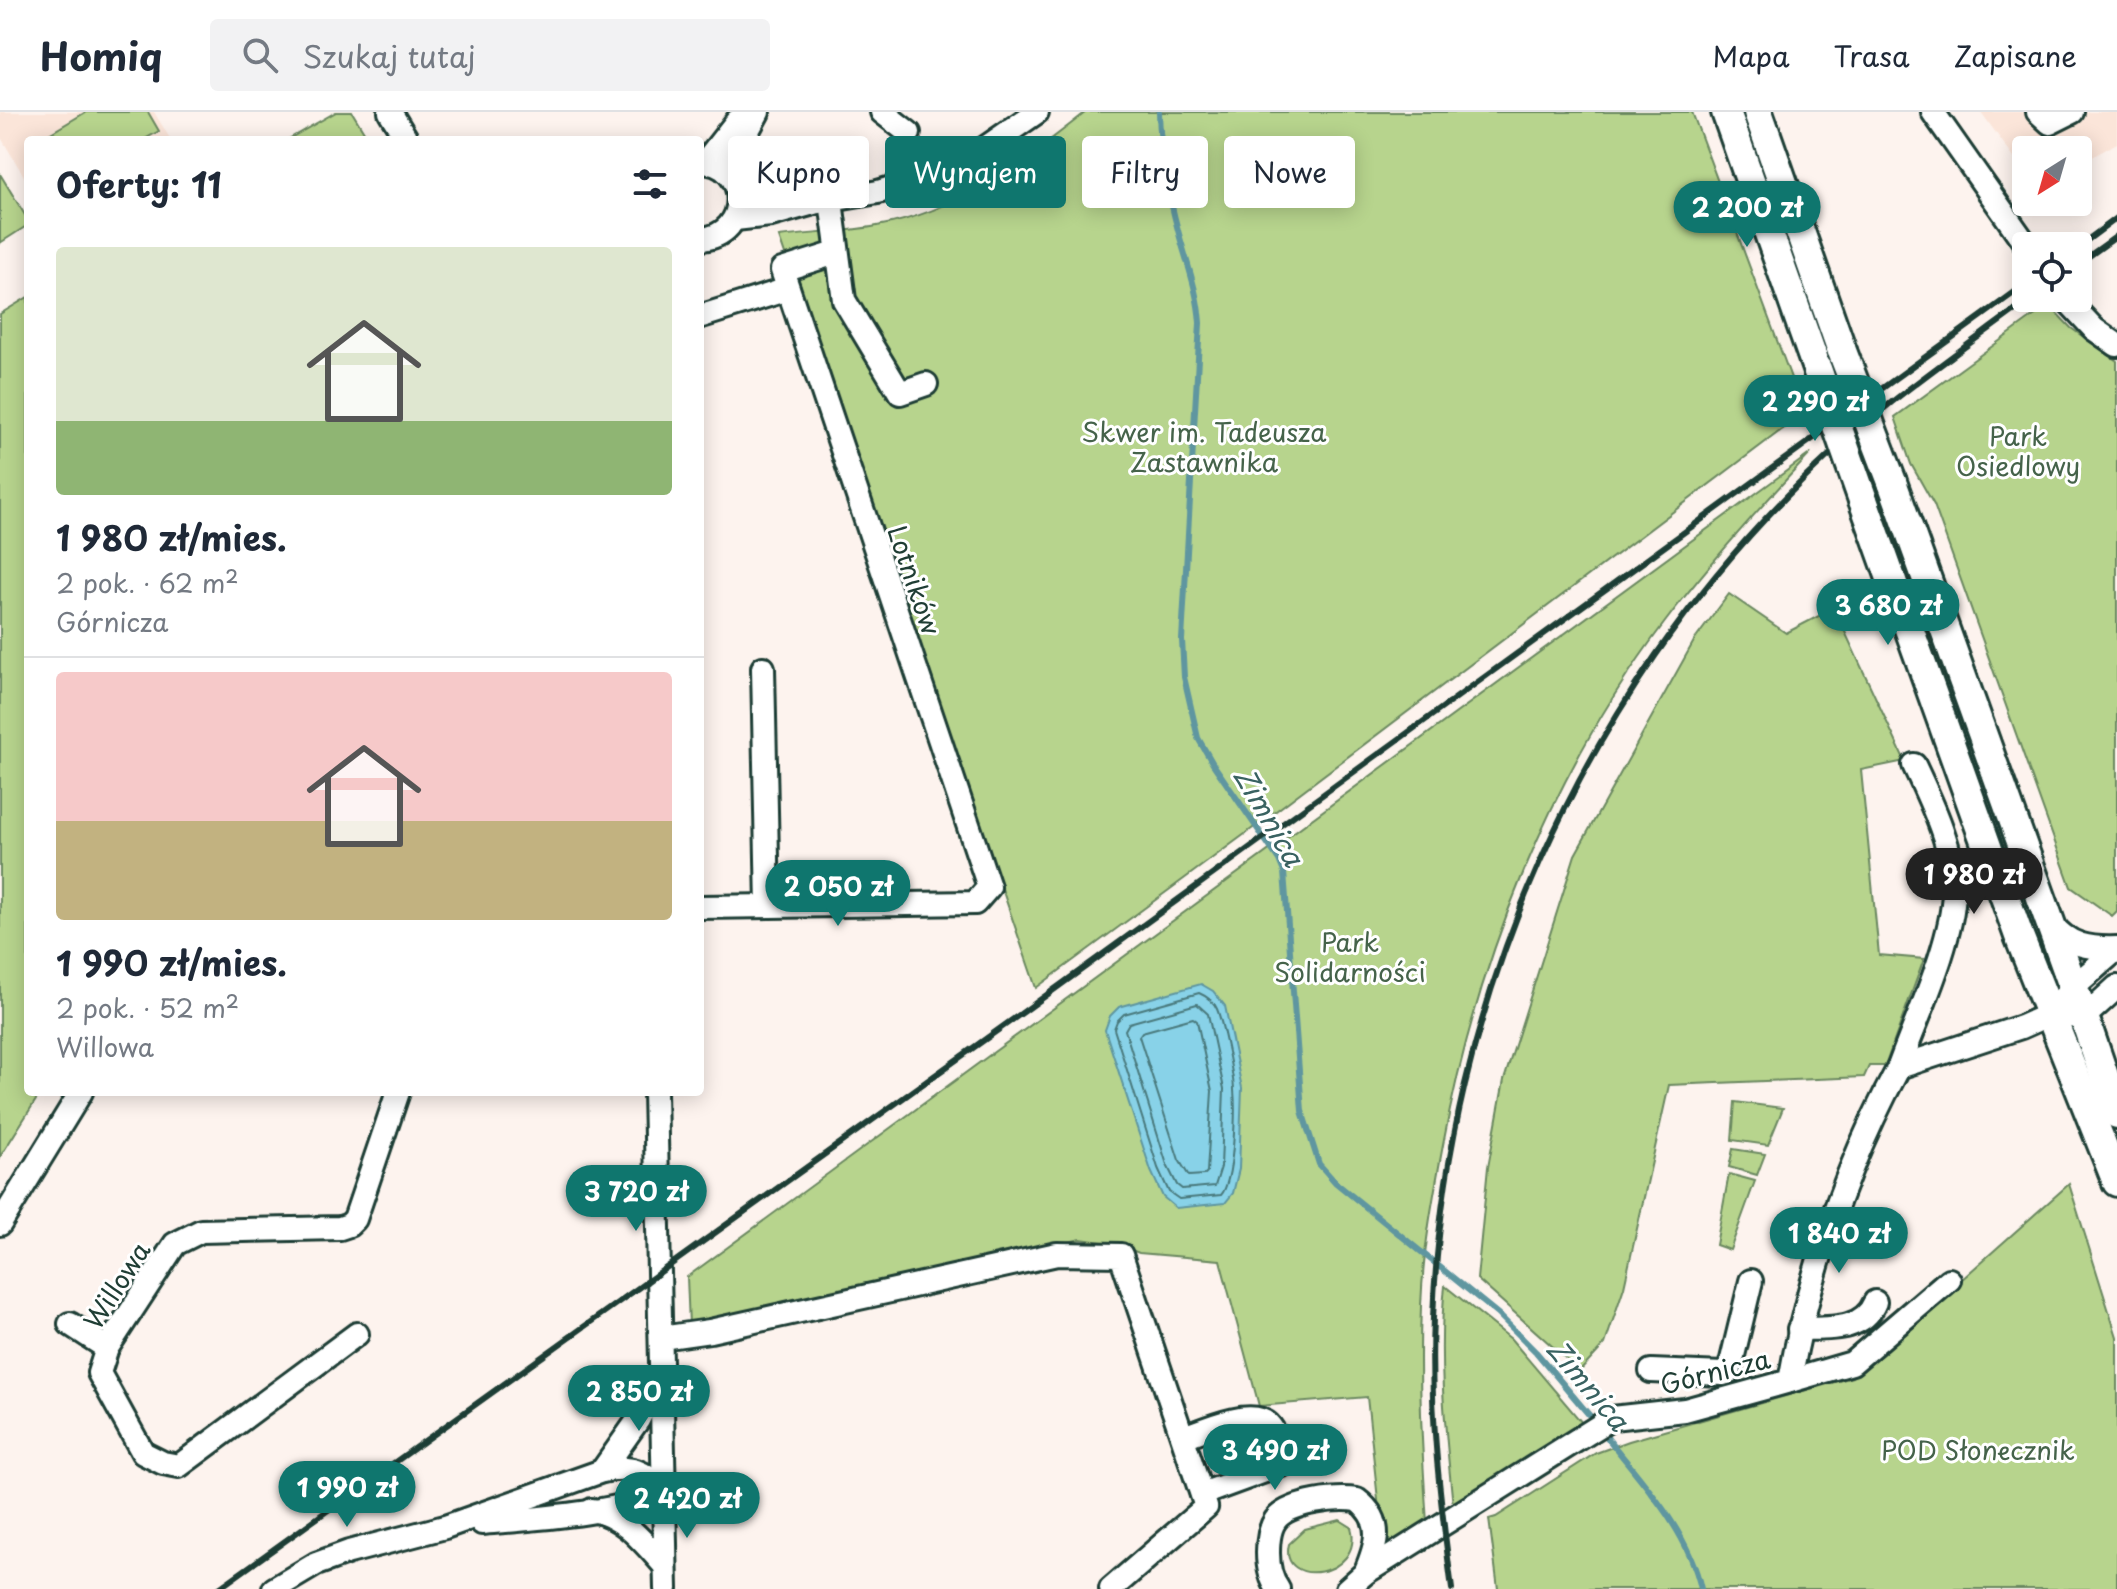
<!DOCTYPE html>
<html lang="pl">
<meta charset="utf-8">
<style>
body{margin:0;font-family:"Playpen Sans",sans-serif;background:#f2f2f3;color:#1f2937;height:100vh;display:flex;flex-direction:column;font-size:30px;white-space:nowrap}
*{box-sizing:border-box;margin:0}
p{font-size:26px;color:#747a83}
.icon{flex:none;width:44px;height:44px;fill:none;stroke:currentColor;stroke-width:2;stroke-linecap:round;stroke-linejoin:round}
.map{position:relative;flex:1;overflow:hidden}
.drawer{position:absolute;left:24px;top:24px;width:680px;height:960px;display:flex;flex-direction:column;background:#fff;border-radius:8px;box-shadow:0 4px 20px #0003}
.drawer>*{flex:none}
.banner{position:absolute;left:728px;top:24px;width:760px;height:72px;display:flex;gap:16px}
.needle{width:52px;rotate:217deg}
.fabs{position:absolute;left:2012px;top:24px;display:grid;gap:16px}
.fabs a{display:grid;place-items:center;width:80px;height:80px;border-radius:8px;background:#fff;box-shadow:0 4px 20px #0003;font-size:40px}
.price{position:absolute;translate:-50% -68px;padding:0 18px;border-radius:28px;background:#0f766e;color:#fff;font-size:26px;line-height:52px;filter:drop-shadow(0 2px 4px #0008)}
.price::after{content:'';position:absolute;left:50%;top:48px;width:24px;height:18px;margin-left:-12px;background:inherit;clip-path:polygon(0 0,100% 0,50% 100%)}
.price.current{background:#222;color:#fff}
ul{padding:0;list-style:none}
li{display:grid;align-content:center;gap:16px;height:424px;padding:0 32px}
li+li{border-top:2px solid #e0e1e3}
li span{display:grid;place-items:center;height:248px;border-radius:8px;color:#555}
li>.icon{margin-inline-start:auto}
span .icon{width:144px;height:144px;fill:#fffc;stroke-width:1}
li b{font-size:34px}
h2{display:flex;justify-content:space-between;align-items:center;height:96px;padding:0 32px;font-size:34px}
.chip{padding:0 28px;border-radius:8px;background:#fff;box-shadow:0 4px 20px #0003;font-size:28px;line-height:72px}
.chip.current{background:#0f766e;color:#fff}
header{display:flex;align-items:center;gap:48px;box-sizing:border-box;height:112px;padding:0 40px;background:#fff;border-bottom:2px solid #e0e1e3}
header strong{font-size:38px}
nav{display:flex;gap:44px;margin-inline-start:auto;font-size:28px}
.search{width:560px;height:72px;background:#f2f2f3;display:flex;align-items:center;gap:20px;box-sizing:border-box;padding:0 28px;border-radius:8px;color:#747a83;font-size:30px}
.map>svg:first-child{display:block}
.built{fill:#fbe5d9}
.green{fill:#b7d48d;stroke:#6b8860;stroke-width:2}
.water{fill:#88d2e8;stroke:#5e96a0;stroke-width:2}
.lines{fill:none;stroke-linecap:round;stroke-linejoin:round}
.shore{stroke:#49797c;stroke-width:2}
.stream{stroke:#5e96a0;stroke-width:6}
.minor-casing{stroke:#1f3d34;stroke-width:28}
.major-casing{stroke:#1f3d34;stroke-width:34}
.minor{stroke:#fff;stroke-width:22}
.major{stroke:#fff;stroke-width:28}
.rail{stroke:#1f3d34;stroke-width:6}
.major-bridge-casing{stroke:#1f3d34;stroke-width:34;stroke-linecap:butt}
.major-bridge{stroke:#fff;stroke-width:28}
.labels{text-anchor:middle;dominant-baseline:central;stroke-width:6;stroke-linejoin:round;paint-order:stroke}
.park-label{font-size:26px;fill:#45634a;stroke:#fff}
.street-label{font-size:26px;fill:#1f3d34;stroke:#fff}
.water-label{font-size:28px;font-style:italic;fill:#396261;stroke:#fff}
</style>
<header>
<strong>Homiq</strong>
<div class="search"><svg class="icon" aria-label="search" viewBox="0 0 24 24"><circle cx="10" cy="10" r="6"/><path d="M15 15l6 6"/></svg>Szukaj tutaj</div>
<nav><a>Mapa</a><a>Trasa</a><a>Zapisane</a></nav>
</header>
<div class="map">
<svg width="2117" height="1477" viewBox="0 0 2117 1477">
<rect width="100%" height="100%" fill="#fdf3ee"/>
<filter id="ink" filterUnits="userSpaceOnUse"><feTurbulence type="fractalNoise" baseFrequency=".0125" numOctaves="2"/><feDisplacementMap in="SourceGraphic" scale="16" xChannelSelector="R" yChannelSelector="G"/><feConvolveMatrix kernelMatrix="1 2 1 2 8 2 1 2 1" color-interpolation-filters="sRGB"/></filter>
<g filter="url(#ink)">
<g class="built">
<polygon points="0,0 154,0 171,28 28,28 28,71 0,24"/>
<polygon points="1981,0 2117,0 2117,31 2078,53 2078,38 2026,38 2026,63"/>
</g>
<g class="green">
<polygon points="86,0 148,0 159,19 143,28 39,28"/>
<polygon points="336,0 352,0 369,28 287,28"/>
<path d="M 1086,0 L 1692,0 L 1804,301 L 1268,705 L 1036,876 L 779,125 C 812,121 845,120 877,114 C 958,100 1023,50 1086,0 Z"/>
<polygon points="0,62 28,108 28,113 0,131"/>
<polygon points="28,185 28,980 41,980 0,1045 0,202"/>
<polygon points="2049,193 2071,216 2117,249 2117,799 2112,804 2071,775 1934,393 1911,352 1895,305"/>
<path d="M 1811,341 C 1760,395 1710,450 1665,510 C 1551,660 1477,849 1443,1033 C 1433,1086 1423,1139 1421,1194 C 1418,1266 1422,1338 1427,1411 L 1384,1444 L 1367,1285 L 1259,1294 L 1220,1148 L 1139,1141 L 1116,1132 L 1081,1127 L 689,1213 L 687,1165 Z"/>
<polygon points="1729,482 1786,521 1834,496 1905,649 1861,658 1879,843 1924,847 1885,954 1869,954 1864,965 1669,973 1624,1175 1605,1232 1580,1259 1477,1167 1488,1055 1504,968 1575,743 1694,529"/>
<polygon points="1735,990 1783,996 1768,1033 1732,1028"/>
<polygon points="1733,1037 1765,1042 1757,1063 1729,1055"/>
<polygon points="1729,1062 1755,1069 1730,1138 1716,1133"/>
<polygon points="2069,1072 2117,1225 2117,1477 1498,1477 1489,1407 1496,1405 1596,1341 1629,1329 1852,1265"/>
<path d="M 1445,1174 L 1511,1227 L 1583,1312 L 1453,1394 C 1446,1322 1437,1247 1445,1174 Z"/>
<path d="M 1340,1408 L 1351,1415 C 1365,1466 1278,1477 1289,1432 L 1305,1417 Z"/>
</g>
<polygon class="water" points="1201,872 1213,879 1225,894 1242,976 1239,1057 1233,1081 1225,1091 1176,1096 1163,1085 1151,1059 1105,918 1110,904 1119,895"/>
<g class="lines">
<g class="shore">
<path d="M 1199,881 C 1206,884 1214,890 1217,897 C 1222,909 1234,965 1234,978 C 1236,999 1234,1069 1221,1083 L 1179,1087 L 1169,1080 L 1158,1056 L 1114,917 L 1117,909 L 1124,902 Z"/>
<polygon points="1197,892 1208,902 1224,977 1221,1055 1215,1074 1182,1077 1177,1073 1167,1053 1125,918 1129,911"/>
<polygon points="1193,906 1197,909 1212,979 1207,1060 1204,1063 1189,1064 1179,1048 1139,924 1142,920"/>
</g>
<g class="stream">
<path d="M 1159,0 C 1160,41 1168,82 1179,122 C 1187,151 1198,180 1200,211 L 1182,528 L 1184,565 L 1198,626 L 1213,652 L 1279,748 L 1284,760 L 1302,999 L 1319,1052 L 1336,1071 L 1498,1202 L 1536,1240 L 1595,1310"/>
<path d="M 1602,1319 C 1639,1367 1688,1416 1701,1477"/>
</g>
<defs>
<g id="minor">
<polyline points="390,0 407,28"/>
<polyline points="882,0 909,21"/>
<polyline points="1933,0 2027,134"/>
<polyline points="2038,0 2050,11 2072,0"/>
<path d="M 700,50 C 751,50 752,124 700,127"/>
<polyline points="705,50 737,9 750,0"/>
<polyline points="726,59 758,0"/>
<polyline points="738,78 809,90"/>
<polyline points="831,89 844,188 900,281 926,272"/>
<polyline points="735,107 771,103 814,91 878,80 928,65 975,43 1037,0"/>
<polyline points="2065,186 2094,217 2117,233"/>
<polyline points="702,204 788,177"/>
<polyline points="763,556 768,794"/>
<polyline points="700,795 975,791 989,775 782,158 836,141"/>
<path d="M 2051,811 C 2068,834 2090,837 2117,836"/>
<polyline points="2048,903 2084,905 2117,875"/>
<path d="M 1899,955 C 1917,905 1952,832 1954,780 C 1955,739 1931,689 1914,653"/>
<polyline points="655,980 666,1477"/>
<polyline points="0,1112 81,980"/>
<polyline points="70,1212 107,1236"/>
<path d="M 1799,1217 C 1827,1216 1863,1220 1875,1190"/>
<polyline points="357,1222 179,1354 163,1351 143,1341 99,1261 107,1236 175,1132 201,1119 340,1116 349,1113 355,1107 398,980"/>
<polyline points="661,1226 710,1219 1057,1142 1121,1143 1206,1395 1111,1477"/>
<polyline points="1651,1259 1723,1262 1729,1260 1751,1169"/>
<polyline points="1790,1269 1852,1251 1949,1168"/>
<path d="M 1184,1325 C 1203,1318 1251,1296 1268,1312 C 1278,1322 1280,1339 1284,1352 L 1202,1382"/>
<polyline points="602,1359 638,1308 659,1268"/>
<path d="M 592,1398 C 624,1404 644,1431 665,1454"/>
<path d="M 482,1411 C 527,1407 626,1401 662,1380"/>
<path d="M 274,1477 L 316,1452 L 349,1440 L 445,1415 L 602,1359 C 629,1353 646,1358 662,1380"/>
<path d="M 1278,1477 C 1270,1466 1268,1455 1268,1441 C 1268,1429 1269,1414 1278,1405 C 1294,1390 1336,1385 1357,1388 C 1385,1409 1377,1433 1365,1461"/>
<path d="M 1347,1477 L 1365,1461 L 1612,1306 L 1685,1298 L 1790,1269 C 1809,1160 1847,1052 1899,955 L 2021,915 L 2048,903 L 2073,875 L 2117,837"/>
</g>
<g id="major">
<polyline points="1726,0 1817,257"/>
<polyline points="1758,0 1842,239"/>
<polyline points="1892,370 2084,905 2117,1002"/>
<polyline points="1863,388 2019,824 2117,1070"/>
</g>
</defs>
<use href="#minor" class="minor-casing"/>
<use href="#major" class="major-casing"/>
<use href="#minor" class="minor"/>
<use href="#major" class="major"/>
<g class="rail">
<polyline points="2078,135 2117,106"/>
<polyline points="2078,152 2117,124"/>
<polyline points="218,1477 1026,898 2026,172"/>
<path d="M 1452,1477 C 1440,1387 1429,1297 1433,1206 C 1445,892 1582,583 1807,364 C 1875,297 1955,243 2031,186"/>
</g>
<defs>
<g id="major-bridge">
<polyline points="1842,239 1892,370"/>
<polyline points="1817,257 1863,388"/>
</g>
</defs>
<use href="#major-bridge" class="major-bridge-casing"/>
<use href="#major-bridge" class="major-bridge"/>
</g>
</g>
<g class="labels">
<g class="park-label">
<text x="1204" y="319">Skwer im. Tadeusza<tspan x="1204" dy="30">Zastawnika</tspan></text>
<text x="2018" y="323">Park<tspan x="2018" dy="30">Osiedlowy</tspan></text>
<text x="1350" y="829">Park<tspan x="1350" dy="30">Solidarności</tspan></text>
<text x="1978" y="1337">POD Słonecznik</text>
</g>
<g class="street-label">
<text transform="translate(915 468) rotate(71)">Lotników</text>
<text transform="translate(116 1173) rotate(-57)">Willowa</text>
<text transform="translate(1715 1259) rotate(-14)">Górnicza</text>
</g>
<g class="water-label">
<text transform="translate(1270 704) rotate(60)">Zimnica</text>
<text transform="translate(1589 1272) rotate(50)">Zimnica</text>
</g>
</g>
</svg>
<div class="fabs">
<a><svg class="needle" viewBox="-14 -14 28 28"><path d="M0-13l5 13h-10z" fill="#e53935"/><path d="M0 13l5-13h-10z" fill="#747a83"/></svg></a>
<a><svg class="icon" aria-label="locate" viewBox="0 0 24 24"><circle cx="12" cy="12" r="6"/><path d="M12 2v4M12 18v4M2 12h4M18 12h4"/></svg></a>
</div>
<b class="price" style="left:1747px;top:137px">2 200 zł</b>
<b class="price" style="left:1815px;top:331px">2 290 zł</b>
<b class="price" style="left:1888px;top:535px">3 680 zł</b>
<b class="price current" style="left:1974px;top:804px">1 980 zł</b>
<b class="price" style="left:838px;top:816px">2 050 zł</b>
<b class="price" style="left:636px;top:1121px">3 720 zł</b>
<b class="price" style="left:1839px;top:1163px">1 840 zł</b>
<b class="price" style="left:639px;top:1321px">2 850 zł</b>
<b class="price" style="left:1275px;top:1380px">3 490 zł</b>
<b class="price" style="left:347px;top:1417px">1 990 zł</b>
<b class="price" style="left:687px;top:1428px">2 420 zł</b>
<div class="banner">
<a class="chip">Kupno</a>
<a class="chip current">Wynajem</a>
<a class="chip">Filtry</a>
<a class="chip">Nowe</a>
</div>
<section class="drawer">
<h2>Oferty: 11<svg class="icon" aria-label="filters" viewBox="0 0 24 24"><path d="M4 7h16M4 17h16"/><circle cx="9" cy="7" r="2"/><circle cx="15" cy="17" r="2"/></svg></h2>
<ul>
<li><span style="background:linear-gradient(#dfe7d0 70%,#8fb573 0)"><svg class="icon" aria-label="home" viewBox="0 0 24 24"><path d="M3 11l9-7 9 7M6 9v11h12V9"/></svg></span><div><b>1 980 zł/mies.</b><p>2 pok. · 62 m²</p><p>Górnicza</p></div></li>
<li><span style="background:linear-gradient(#f6c9c9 60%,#c2b280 0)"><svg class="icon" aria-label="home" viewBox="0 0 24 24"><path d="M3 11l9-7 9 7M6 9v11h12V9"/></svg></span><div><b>1 990 zł/mies.</b><p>2 pok. · 52 m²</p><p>Willowa</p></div></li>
</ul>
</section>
</div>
